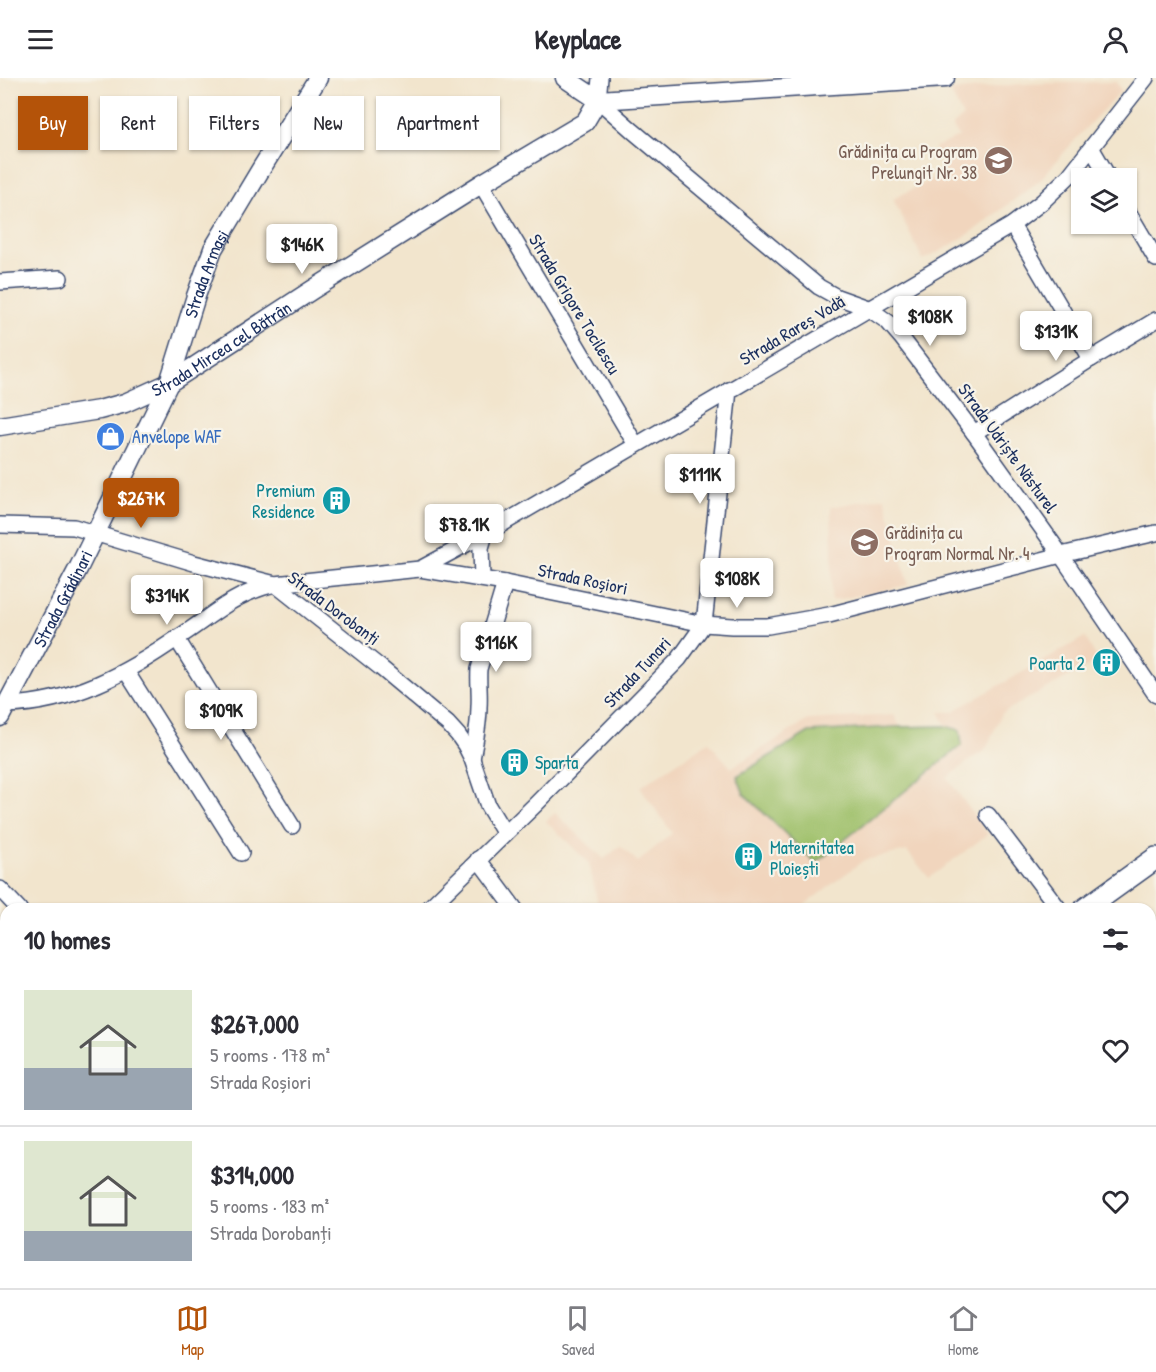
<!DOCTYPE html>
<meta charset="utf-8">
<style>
body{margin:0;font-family:"Patrick Hand",sans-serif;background:#f2f2f3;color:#2b2b33;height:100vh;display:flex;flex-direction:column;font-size:22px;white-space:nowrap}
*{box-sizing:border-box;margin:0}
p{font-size:20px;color:#7c7c81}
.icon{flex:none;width:33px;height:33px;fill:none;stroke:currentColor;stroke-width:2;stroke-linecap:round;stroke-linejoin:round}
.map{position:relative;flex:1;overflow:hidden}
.details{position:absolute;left:0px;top:825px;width:1156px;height:386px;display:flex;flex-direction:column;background:#fff;border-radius:18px 18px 0 0;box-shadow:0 2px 4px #0004}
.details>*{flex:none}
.hud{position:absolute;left:18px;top:18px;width:600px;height:54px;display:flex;gap:12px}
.fabs{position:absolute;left:1071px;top:90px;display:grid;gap:12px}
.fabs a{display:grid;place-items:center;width:66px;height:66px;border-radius:0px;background:#fff;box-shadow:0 2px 4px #0004;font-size:30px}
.price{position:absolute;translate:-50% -51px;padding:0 14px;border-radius:6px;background:#fff;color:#222;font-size:20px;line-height:39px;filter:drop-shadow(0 2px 3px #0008)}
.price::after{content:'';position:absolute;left:50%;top:36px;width:18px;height:14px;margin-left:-9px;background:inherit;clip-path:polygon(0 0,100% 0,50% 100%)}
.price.selected{background:#b45309;color:#fff}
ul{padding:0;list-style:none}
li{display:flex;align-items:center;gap:18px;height:150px;padding:0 24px}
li+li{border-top:2px solid #e1e1e2}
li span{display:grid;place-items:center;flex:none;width:168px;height:120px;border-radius:0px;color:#555}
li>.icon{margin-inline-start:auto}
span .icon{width:72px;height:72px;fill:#fffc;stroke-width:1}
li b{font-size:26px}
h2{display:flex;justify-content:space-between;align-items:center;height:72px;padding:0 24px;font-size:26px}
.tag{padding:0 21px;border-radius:0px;background:#fff;box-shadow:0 2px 4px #0004;font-size:21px;line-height:54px}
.tag.selected{background:#b45309;color:#fff}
header{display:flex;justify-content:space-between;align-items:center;height:78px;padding:0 24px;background:#fff;font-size:27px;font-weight:700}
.dock{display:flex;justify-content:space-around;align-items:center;height:84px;border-top:2px solid #e1e1e2;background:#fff;font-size:16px;color:#7c7c81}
.dock a{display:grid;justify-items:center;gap:3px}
.dock .selected{color:#b45309}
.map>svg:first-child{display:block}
.built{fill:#f1d5bd}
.green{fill:#9ec069;stroke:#5c7864;stroke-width:1.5}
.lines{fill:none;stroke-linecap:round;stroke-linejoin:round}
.minor-casing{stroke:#3b4a6f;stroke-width:18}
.tertiary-casing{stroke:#3b4a6f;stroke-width:21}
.secondary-casing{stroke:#3b4a6f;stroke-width:24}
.minor{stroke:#fff;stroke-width:15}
.tertiary{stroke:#fff;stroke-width:18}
.secondary{stroke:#fff;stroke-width:21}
.labels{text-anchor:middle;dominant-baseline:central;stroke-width:4.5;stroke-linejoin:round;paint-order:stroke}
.education-label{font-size:18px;fill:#785e54;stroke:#f7f3e8;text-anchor:end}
.street-label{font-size:18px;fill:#1b2f5e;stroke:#f7f3e8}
.shop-label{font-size:18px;fill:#366cbe;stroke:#f7f3e8;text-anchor:start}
.culture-label{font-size:18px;fill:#0d838f;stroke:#f7f3e8;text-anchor:end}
</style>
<header><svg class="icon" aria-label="menu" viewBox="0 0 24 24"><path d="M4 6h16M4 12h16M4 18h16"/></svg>Keyplace<svg class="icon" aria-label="person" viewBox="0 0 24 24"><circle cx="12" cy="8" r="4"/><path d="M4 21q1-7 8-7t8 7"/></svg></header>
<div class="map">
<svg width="1156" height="1210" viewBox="0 0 1156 1210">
<rect width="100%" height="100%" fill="#f7f3e8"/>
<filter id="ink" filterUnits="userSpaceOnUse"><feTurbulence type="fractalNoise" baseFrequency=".0167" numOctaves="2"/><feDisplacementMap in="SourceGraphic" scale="12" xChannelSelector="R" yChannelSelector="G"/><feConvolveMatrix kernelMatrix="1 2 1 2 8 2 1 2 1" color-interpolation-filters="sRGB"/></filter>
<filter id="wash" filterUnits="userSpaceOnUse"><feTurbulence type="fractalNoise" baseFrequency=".008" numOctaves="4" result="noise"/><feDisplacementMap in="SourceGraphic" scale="24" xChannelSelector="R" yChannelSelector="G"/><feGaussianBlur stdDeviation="1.35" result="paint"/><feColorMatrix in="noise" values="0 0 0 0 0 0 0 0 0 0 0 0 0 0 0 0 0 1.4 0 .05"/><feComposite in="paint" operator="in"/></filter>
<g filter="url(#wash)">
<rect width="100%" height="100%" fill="#f2e5cd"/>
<g class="built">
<polygon points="1116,4 1121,13 1083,53 1039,103 972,154 946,170 923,182 893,121 945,95 934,70 959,59 952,48 963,39 950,13 1020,6"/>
<polygon points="885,419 908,507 831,523 832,480 831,429"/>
<polygon points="1085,559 1098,582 1108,577 1114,587 1104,593 1097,583 1002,635 985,673 974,679 947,700 988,756 929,800 907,773 864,782 799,831 599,831 589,785 546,743 555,735 604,781 620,768 638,784 672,755 640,709 709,664 731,690 808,642 894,637 922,692 953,660 939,634 952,634"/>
</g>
<polygon class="green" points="945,648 960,652 962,667 816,785 744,716 737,698 809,654 895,649"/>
</g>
<g filter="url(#ink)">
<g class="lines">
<defs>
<g id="minor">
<polyline points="600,0 598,22 633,53 819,209 837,219 868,230 888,244 901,259 974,355 1061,477 1156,617"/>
<polyline points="1092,71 1109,100"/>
<polyline points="481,106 636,367"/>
<polyline points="1126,130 1156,181"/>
<polyline points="1012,147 1091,281"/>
<polyline points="0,204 60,200"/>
<polyline points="974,355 1091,281 1156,242"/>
<polyline points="0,447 74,449 194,485 275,506 420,491 505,505 704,546 732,548 768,548 829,537 1061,477 1156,455"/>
<polyline points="420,491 485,456 1012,147 1042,124 1069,98 1146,0"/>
<polyline points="482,501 481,470 485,456"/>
<polyline points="275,506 381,590 448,646 458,657 465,667 472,681 488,728 505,756"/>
<polyline points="177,561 292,748"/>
<polyline points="126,593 241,775"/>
<path d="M 7,627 C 72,625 126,596 179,559 C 203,544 226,523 253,513 C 260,510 267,508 275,506"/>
<path d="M 472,681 C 475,664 479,647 479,629 C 480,616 478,604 479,591 L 505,505"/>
<polyline points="988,737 1059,831"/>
<polyline points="478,781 515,831"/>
<polyline points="0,811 19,831"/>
<polyline points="428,831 536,726 679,581 704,546 729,312"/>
<polyline points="0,863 6,858"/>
<polyline points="1150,1081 1156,1080"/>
<polyline points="209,1204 213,1210"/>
<polyline points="101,1210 107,1207 109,1210"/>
<polyline points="178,1210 187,1204"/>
<polyline points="532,1210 536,1204"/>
<polyline points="996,1210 1001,1204"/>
</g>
<g id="tertiary">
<polyline points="565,0 598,22 945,0"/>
<path id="s1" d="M 0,348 L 99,332 L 125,325 L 169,305 L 312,212 L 481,106 L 585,44 L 598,22"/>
<path id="s2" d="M 0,639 L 79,489 L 169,305 L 196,218 L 213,171 L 261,91 L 318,0"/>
</g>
<g id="secondary">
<polyline points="1085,831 1156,780"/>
<polyline points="0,1027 6,1025"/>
</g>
</defs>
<use href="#minor" class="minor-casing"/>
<use href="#tertiary" class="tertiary-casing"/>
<use href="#secondary" class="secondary-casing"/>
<use href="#minor" class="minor"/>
<use href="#tertiary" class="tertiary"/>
<use href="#secondary" class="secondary"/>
</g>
</g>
<defs>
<symbol id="school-disc" viewBox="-11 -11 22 22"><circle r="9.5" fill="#8d6e63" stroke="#f7f3e8"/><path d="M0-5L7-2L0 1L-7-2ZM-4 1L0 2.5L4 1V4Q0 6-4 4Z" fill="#fff"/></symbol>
<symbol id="shop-disc" viewBox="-11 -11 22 22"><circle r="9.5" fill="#3f7fe0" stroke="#f7f3e8"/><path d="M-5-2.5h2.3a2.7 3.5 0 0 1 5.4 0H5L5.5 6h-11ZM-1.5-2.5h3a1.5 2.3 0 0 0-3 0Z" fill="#fff"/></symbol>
<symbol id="building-disc" viewBox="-11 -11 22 22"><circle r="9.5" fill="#0f9aa8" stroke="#f7f3e8"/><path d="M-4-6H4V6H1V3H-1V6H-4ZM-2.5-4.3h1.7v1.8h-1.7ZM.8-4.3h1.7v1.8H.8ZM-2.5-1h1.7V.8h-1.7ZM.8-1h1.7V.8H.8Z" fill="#fff"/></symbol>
</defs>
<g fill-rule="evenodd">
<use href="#school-disc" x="982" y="66" width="33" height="33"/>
<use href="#shop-disc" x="94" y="342" width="33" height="33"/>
<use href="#building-disc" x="320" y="406" width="33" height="33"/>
<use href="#school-disc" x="848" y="448" width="33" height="33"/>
<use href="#building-disc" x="1090" y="568" width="33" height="33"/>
<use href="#building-disc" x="498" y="668" width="33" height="33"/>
<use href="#building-disc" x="732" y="762" width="33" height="33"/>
</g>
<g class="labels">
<g class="education-label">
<text x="977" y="73">Grădinița cu Program<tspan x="977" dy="21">Prelungit Nr. 38</tspan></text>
<text x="885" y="454" text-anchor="start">Grădinița cu<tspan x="885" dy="21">Program Normal Nr. 4</tspan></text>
</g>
<g class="street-label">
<text stroke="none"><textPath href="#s2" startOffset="490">Strada Armași</textPath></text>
<text transform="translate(575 226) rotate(59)">Strada Grigore Tocilescu</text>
<text transform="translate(792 252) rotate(-31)">Strada Rareș Vodă</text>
<text stroke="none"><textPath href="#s1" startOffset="238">Strada Mircea cel Bătrân</textPath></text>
<text transform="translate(1008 370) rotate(54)">Strada Udriște Năsturel</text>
<text transform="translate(583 501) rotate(12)">Strada Roșiori</text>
<text stroke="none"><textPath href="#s2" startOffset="134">Strada Grădinari</textPath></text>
<text transform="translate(334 530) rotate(37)">Strada Dorobanți</text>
<text transform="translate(637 594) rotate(-47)">Strada Tunari</text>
</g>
<g class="shop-label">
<text x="132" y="358">Anvelope WAF</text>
</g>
<g class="culture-label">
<text x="315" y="412">Premium<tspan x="315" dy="21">Residence</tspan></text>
<text x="1085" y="585">Poarta 2</text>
<text x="535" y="684" text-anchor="start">Sparta</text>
<text x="770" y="769" text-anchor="start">Maternitatea<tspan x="770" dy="21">Ploiești</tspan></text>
</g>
</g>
</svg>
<div class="fabs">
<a><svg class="icon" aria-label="layers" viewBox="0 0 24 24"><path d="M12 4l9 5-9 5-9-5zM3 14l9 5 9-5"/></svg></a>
</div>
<b class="price" style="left:302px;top:197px">$146K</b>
<b class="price" style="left:930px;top:269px">$108K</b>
<b class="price" style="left:1056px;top:284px">$131K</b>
<b class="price" style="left:700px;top:427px">$111K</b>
<b class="price selected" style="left:141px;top:451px">$267K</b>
<b class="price" style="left:464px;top:477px">$78.1K</b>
<b class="price" style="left:737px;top:531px">$108K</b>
<b class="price" style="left:167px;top:548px">$314K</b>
<b class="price" style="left:496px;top:595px">$116K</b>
<b class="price" style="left:221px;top:663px">$109K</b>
<div class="hud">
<a class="tag selected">Buy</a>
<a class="tag">Rent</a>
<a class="tag">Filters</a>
<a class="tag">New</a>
<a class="tag">Apartment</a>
</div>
<section class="details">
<h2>10 homes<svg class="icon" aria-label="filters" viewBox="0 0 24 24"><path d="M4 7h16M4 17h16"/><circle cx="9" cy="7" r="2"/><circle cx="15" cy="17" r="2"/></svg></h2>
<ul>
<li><span style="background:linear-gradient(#dfe7d0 65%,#9aa5b1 0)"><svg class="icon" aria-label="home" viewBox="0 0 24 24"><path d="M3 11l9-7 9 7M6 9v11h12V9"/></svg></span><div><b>$267,000</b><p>5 rooms · 178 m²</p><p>Strada Roșiori</p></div><svg class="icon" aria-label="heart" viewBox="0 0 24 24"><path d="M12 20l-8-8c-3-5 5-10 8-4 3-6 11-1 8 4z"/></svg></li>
<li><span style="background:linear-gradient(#dfe7d0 75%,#9aa5b1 0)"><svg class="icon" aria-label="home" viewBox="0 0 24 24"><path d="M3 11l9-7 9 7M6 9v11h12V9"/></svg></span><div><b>$314,000</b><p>5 rooms · 183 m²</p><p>Strada Dorobanți</p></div><svg class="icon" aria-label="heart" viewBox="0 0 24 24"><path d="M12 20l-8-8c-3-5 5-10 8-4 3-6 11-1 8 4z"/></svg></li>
</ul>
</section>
</div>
<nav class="dock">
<a class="selected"><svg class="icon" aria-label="map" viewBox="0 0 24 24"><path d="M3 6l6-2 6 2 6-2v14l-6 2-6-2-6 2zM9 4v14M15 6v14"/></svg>Map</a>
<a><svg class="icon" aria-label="saved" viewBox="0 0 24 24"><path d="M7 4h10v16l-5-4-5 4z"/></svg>Saved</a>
<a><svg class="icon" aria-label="home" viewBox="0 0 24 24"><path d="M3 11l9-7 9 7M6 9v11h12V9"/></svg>Home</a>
</nav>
